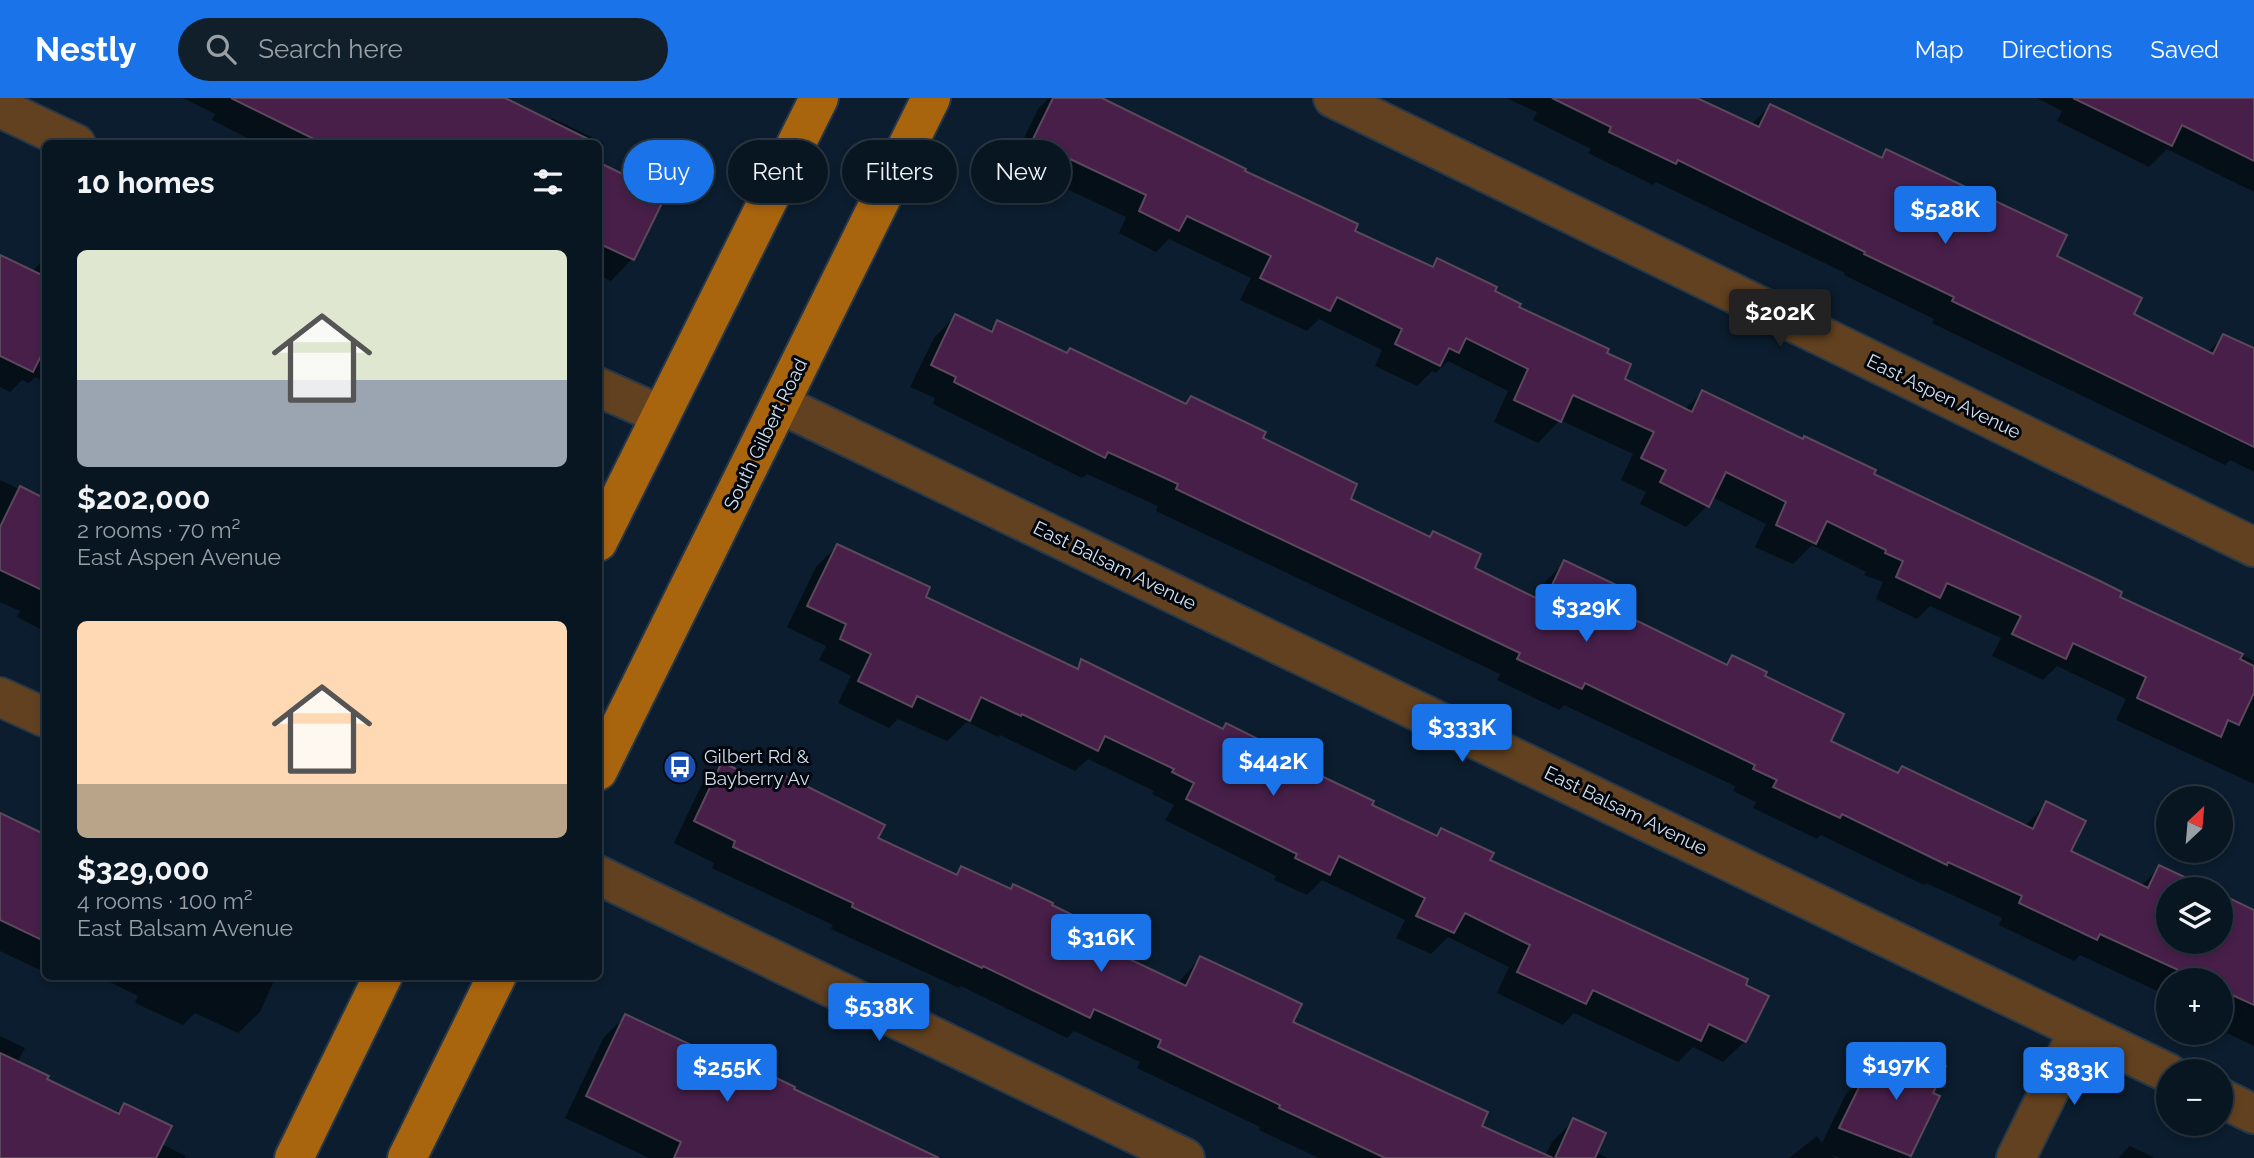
<!DOCTYPE html>
<meta charset="utf-8">
<style>
body{margin:0;font-family:Raleway,sans-serif;background:#111f2a;color:#f1f3f6;height:100vh;display:flex;flex-direction:column;font-size:26px;white-space:nowrap}
*{box-sizing:border-box;margin:0}
p{font-size:23px;color:#989fa5}
.icon{flex:none;width:38px;height:38px;fill:none;stroke:currentColor;stroke-width:2;stroke-linecap:round;stroke-linejoin:round}
.map{position:relative;flex:1;overflow:hidden}
.side{position:absolute;left:42px;top:42px;width:560px;height:840px;display:flex;flex-direction:column;background:#081622;border-radius:10px;box-shadow:0 4px 10px #0003,0 0 0 2px #293540}
.side>*{flex:none}
.guide{position:absolute;left:623px;top:42px;width:665px;height:63px;display:flex;gap:14px}
.needle{width:46px;rotate:26deg}
.fabs{position:absolute;left:2156px;top:688px;display:grid;gap:14px}
.fabs a{display:grid;place-items:center;width:77px;height:77px;border-radius:50%;background:#081622;box-shadow:0 4px 10px #0003,0 0 0 2px #293540;font-size:35px}
.price{position:absolute;translate:-50% -60px;padding:0 16px;border-radius:7px;background:#1a73e8;color:#fff;font-size:23px;line-height:46px;filter:drop-shadow(0 2px 4px #0008)}
.price::after{content:'';position:absolute;left:50%;top:42px;width:21px;height:16px;margin-left:-10px;background:inherit;clip-path:polygon(0 0,100% 0,50% 100%)}
.price.current{background:#222;color:#fff}
ul{padding:0;list-style:none}
li{display:grid;align-content:center;gap:14px;height:371px;padding:0 35px}
li span{display:grid;place-items:center;height:217px;border-radius:10px;color:#555}
li>.icon{margin-inline-start:auto}
span .icon{width:126px;height:126px;fill:#fffc;stroke-width:1}
li b{font-size:30px}
h2{display:flex;justify-content:space-between;align-items:center;height:84px;padding:0 35px;font-size:30px}
.pill{padding:0 24px;border-radius:32px;background:#081622;box-shadow:0 4px 10px #0003,0 0 0 2px #293540;font-size:24px;line-height:63px}
.pill.current{background:#1a73e8;color:#fff}
header{display:flex;align-items:center;gap:42px;box-sizing:border-box;height:98px;padding:0 35px;background:#1a73e8;color:#fff}
header strong{font-size:33px}
nav{display:flex;gap:38px;margin-inline-start:auto;font-size:24px}
.search{width:490px;height:63px;background:#111f2a;display:flex;align-items:center;gap:18px;box-sizing:border-box;padding:0 24px;border-radius:38px;color:#989fa5;font-size:26px}
.map>svg:first-child{display:block}
.shadow{fill:#0007}
.building{fill:#471f49;stroke:#5c485c;stroke-width:2}
.lines{fill:none;stroke-linecap:round;stroke-linejoin:round}
.street-casing{stroke:#273848;stroke-width:42}
.primary-casing{stroke:#273848;stroke-width:42}
.street{stroke:#624120;stroke-width:38}
.primary{stroke:#a9640e;stroke-width:38}
.labels{text-anchor:middle;dominant-baseline:central;stroke-width:6;stroke-linejoin:round;paint-order:stroke}
.street-label{font-size:19px;fill:#d3deea;stroke:#02070e}
.poi-label{font-size:19px;fill:#d3deea;stroke:#02070e;text-anchor:start}
</style>
<header>
<strong>Nestly</strong>
<div class="search"><svg class="icon" aria-label="search" viewBox="0 0 24 24"><circle cx="10" cy="10" r="6"/><path d="M15 15l6 6"/></svg>Search here</div>
<nav><a>Map</a><a>Directions</a><a>Saved</a></nav>
</header>
<div class="map">
<svg width="2254" height="1060" viewBox="0 0 2254 1060">
<rect width="100%" height="100%" fill="#0b1d2e"/>
<g class="shadow">
<polygon points="183,0 501,0 549,23 552,20 604,45 598,56 598,46 259,46 212,22 215,16"/>
<polygon points="1049,0 1098,0 1243,74 1353,134 1430,169 1437,162 1517,210 1604,256 1622,282 1684,312 1703,294 2118,500 2254,563 2254,686 2116,622 2126,601 2057,568 2043,582 1992,558 2001,540 1930,508 1917,521 1876,501 1883,484 1864,477 1866,474 1812,447 1793,466 1755,449 1766,426 1712,399 1707,408 1686,429 1640,406 1646,394 1621,382 1633,356 1560,322 1538,345 1494,324 1508,293 1448,263 1436,275 1432,273 1417,288 1375,268 1382,252 1319,221 1307,233 1240,202 1251,180 1169,141 1156,154 1119,135 1126,119 1012,65 1038,11"/>
<polygon points="1506,0 1692,0 1751,27 1770,8 1879,60 1887,53 2054,159 2132,217 2207,255 2224,238 2254,252 2254,374 2230,362 2225,367 1932,225 1934,221 1844,177 1845,175 1656,84 1653,87 1588,55 1591,51 1533,22 1537,14"/>
<polygon points="2037,0 2254,0 2254,94 2167,51 2149,69 2057,23 2062,13"/>
<polygon points="598,65 664,97 632,161 611,183 598,177"/>
<polygon points="45,160 46,284 35,279 29,285 22,282 10,294 0,289 0,164 32,174"/>
<polygon points="955,218 988,234 997,224 1184,307 1191,300 1261,341 1348,402 1429,440 1433,435 1472,470 1535,501 1543,486 1564,465 1617,515 1724,567 1733,559 1762,579 1829,644 1896,676 1902,670 2024,729 2046,706 2069,754 2141,788 2160,769 2206,791 2168,791 2168,844 2221,844 2221,816 2254,831 2254,948 2227,935 2231,927 2221,923 2221,882 2168,882 2168,898 2080,857 2074,863 1999,827 2002,820 1926,785 1924,787 1821,737 1817,741 1753,710 1756,704 1733,693 1735,688 1564,607 1559,612 1497,582 1500,576 1156,413 1158,408 1087,376 1082,380 933,306 935,300 910,289 934,240"/>
<polygon points="0,382 46,404 46,534 17,519 20,513 0,504"/>
<polygon points="837,448 923,500 1074,571 1081,564 1221,632 1226,627 1369,708 1434,738 1441,732 1487,763 1744,887 1745,943 1723,964 1693,949 1678,964 1574,915 1563,927 1497,895 1509,869 1448,839 1431,856 1396,840 1405,822 1322,782 1307,797 1274,782 1276,778 1165,722 1174,707 1152,696 1154,693 1088,661 1075,673 1000,637 998,639 967,624 947,643 898,621 889,630 838,605 851,578 819,562 826,548 787,529 816,469"/>
<polygon points="722,666 771,689 782,678 876,741 954,778 962,770 1009,793 1014,788 1050,808 1121,858 1177,886 1200,860 1291,925 1480,1029 1545,1058 1552,1044 1574,1022 1595,1054 1608,1060 1319,1060 1259,1032 1260,1029 1137,970 1140,964 1074,933 1067,940 961,888 959,890 831,831 833,827 712,770 714,765 674,745 701,688"/>
<polygon points="0,717 46,738 46,867 40,872 0,853"/>
<polygon points="98,878 276,878 260,914 238,935 195,915 183,927 135,905 138,898"/>
<polygon points="626,918 719,962 724,957 928,1060 649,1060 565,1020 604,939"/>
<polygon points="0,938 25,950 17,965 45,982 115,1016 124,1008 161,1046 186,1058 185,1060 0,1060"/>
<polygon points="1900,947 1930,995 1910,1057 1907,1060 1840,1060 1832,1057 1835,1060 1789,1060 1817,1038 1822,1045 1846,996 1868,975 1874,978 1879,969"/>
<polygon points="2130,1048 2155,1060 2118,1060"/>
</g>
<g class="building">
<polygon points="231,0 505,0 598,46 324,46"/>
<polygon points="1053,0 1102,0 1246,71 1245,73 1358,126 1355,133 1433,169 1437,160 1497,189 1495,193 1521,206 1519,209 1609,251 1607,255 1631,266 1625,281 1692,314 1702,292 1803,341 1804,338 1876,372 1874,376 2102,484 2122,494 2120,499 2243,556 2240,561 2254,568 2254,595 2239,627 2228,622 2221,639 2137,600 2146,579 2073,545 2066,561 2012,536 2021,518 1947,485 1940,500 1896,479 1903,463 1885,455 1886,452 1827,423 1816,446 1776,427 1786,404 1726,374 1709,409 1660,384 1666,372 1641,360 1654,334 1573,297 1561,324 1514,302 1528,271 1466,240 1459,255 1449,250 1440,268 1395,246 1402,231 1337,199 1330,213 1260,180 1271,158 1187,118 1179,133 1139,113 1146,97 1032,43"/>
<polygon points="1552,0 1697,0 1759,29 1770,6 1882,60 1886,51 2067,137 2057,158 2142,200 2134,216 2213,256 2223,236 2254,250 2254,349 1952,203 1954,199 1864,156 1865,154 1678,62 1676,66 1609,34 1611,29"/>
<polygon points="2073,0 2254,0 2254,63 2182,27 2172,48"/>
<polygon points="598,64 666,97 634,162 598,145"/>
<polygon points="0,157 46,179 46,248 33,274 0,258"/>
<polygon points="955,216 992,234 997,222 1067,255 1070,250 1186,306 1191,298 1266,334 1263,340 1357,386 1351,401 1430,439 1433,433 1481,456 1475,470 1544,504 1564,462 1629,493 1619,514 1727,567 1732,557 1767,574 1765,578 1844,616 1831,643 1898,675 1902,668 2033,731 2046,703 2086,723 2071,753 2148,790 2159,767 2210,791 2168,791 2168,844 2221,844 2221,796 2254,812 2254,907 2221,892 2221,882 2200,882 2100,836 2097,842 2019,805 2022,798 1948,764 1947,767 1842,716 1840,720 1773,689 1777,682 1753,671 1755,667 1585,585 1582,591 1517,561 1520,555 1176,391 1178,386 1108,354 1105,360 954,284 956,279 931,267"/>
<polygon points="20,388 46,401 46,494 0,472 0,429"/>
<polygon points="837,446 930,489 926,499 1078,571 1081,561 1223,631 1226,625 1298,661 1296,666 1374,703 1372,707 1437,738 1441,730 1494,755 1490,762 1748,881 1746,887 1769,898 1746,944 1709,926 1701,943 1593,892 1586,906 1517,874 1530,847 1465,815 1454,835 1416,818 1425,800 1339,758 1330,777 1295,760 1297,756 1186,701 1194,685 1172,674 1174,671 1105,638 1098,653 1022,616 1021,618 981,599 970,623 917,598 912,609 858,583 871,556 840,541 846,526 807,508"/>
<polygon points="722,664 775,690 782,676 885,727 878,740 957,777 961,768 1011,791 1013,786 1053,805 1052,807 1130,845 1123,858 1186,888 1200,858 1277,894 1302,906 1293,924 1488,1014 1482,1028 1553,1060 1385,1060 1279,1010 1280,1007 1158,949 1161,942 1094,911 1090,920 983,868 982,870 852,809 853,805 733,749 735,743 694,723"/>
<polygon points="0,715 46,737 46,844 0,822"/>
<polygon points="625,916 721,961 724,955 795,989 794,991 939,1060 674,1060 681,1044 586,998"/>
<polygon points="1900,945 1946,968 1933,995 1940,998 1911,1058 1839,1030 1867,973 1883,980"/>
<polygon points="0,955 49,978 47,981 119,1016 124,1005 172,1028 156,1060 0,1060"/>
<polygon points="1573,1020 1606,1035 1595,1060 1555,1060"/>
</g>
<g class="lines">
<defs>
<g id="street">
<polyline points="1333,0 2254,449"/>
<polyline points="0,10 76,46"/>
<polyline points="598,289 661,317"/>
<polyline points="780,306 2168,975"/>
<polyline points="0,599 46,620"/>
<polyline points="598,777 1185,1060"/>
<polyline points="2221,1000 2254,1016"/>
<polyline points="2016,1060 2079,932"/>
</g>
<g id="primary">
<polyline points="598,444 819,0"/>
<polyline points="598,673 931,0"/>
<polyline points="294,1060 383,878"/>
<polyline points="407,1060 497,878"/>
</g>
</defs>
<use href="#street" class="street-casing"/>
<use href="#primary" class="primary-casing"/>
<use href="#street" class="street"/>
<use href="#primary" class="primary"/>
</g>
<defs>
<symbol id="bus-disc" viewBox="-11 -11 22 22"><circle r="9.5" fill="#1a4fb4" stroke="#02070e"/><path d="M-5-6H5V4H4V6H2V4H-2V6H-4V4H-5ZM-3.5-4V0h7V-4ZM-3.5 1.2v1.5H-2V1.2ZM2 1.2v1.5H3.5V1.2Z" fill="#fff"/></symbol>
</defs>
<g fill-rule="evenodd">
<use href="#bus-disc" x="661" y="650" width="38" height="38"/>
</g>
<g class="labels">
<g class="street-label">
<text transform="translate(1944 298) rotate(26)">East Aspen Avenue</text>
<text transform="translate(765 336) rotate(-64)">South Gilbert Road</text>
<text transform="translate(1115 467) rotate(26)">East Balsam Avenue</text>
<text transform="translate(1626 712) rotate(26)">East Balsam Avenue</text>
</g>
<g class="poi-label">
<text x="704" y="658">Gilbert Rd &amp;<tspan x="704" dy="22">Bayberry Av</tspan></text>
</g>
</g>
</svg>
<div class="fabs">
<a><svg class="needle" viewBox="-14 -14 28 28"><path d="M0-13l5 13h-10z" fill="#e53935"/><path d="M0 13l5-13h-10z" fill="#989fa5"/></svg></a>
<a><svg class="icon" aria-label="layers" viewBox="0 0 24 24"><path d="M12 4l9 5-9 5-9-5zM3 14l9 5 9-5"/></svg></a>
<a>+</a>
<a>−</a>
</div>
<b class="price" style="left:1945px;top:148px">$528K</b>
<b class="price current" style="left:1780px;top:251px">$202K</b>
<b class="price" style="left:1586px;top:546px">$329K</b>
<b class="price" style="left:1462px;top:666px">$333K</b>
<b class="price" style="left:1273px;top:700px">$442K</b>
<b class="price" style="left:1101px;top:876px">$316K</b>
<b class="price" style="left:879px;top:945px">$538K</b>
<b class="price" style="left:1896px;top:1004px">$197K</b>
<b class="price" style="left:727px;top:1006px">$255K</b>
<b class="price" style="left:2074px;top:1009px">$383K</b>
<div class="guide">
<a class="pill current">Buy</a>
<a class="pill">Rent</a>
<a class="pill">Filters</a>
<a class="pill">New</a>
</div>
<section class="side">
<h2>10 homes<svg class="icon" aria-label="filters" viewBox="0 0 24 24"><path d="M4 7h16M4 17h16"/><circle cx="9" cy="7" r="2"/><circle cx="15" cy="17" r="2"/></svg></h2>
<ul>
<li><span style="background:linear-gradient(#dfe7d0 60%,#9aa5b1 0)"><svg class="icon" aria-label="home" viewBox="0 0 24 24"><path d="M3 11l9-7 9 7M6 9v11h12V9"/></svg></span><div><b>$202,000</b><p>2 rooms · 70 m²</p><p>East Aspen Avenue</p></div></li>
<li><span style="background:linear-gradient(#ffd9b3 75%,#b9a48a 0)"><svg class="icon" aria-label="home" viewBox="0 0 24 24"><path d="M3 11l9-7 9 7M6 9v11h12V9"/></svg></span><div><b>$329,000</b><p>4 rooms · 100 m²</p><p>East Balsam Avenue</p></div></li>
</ul>
</section>
</div>
